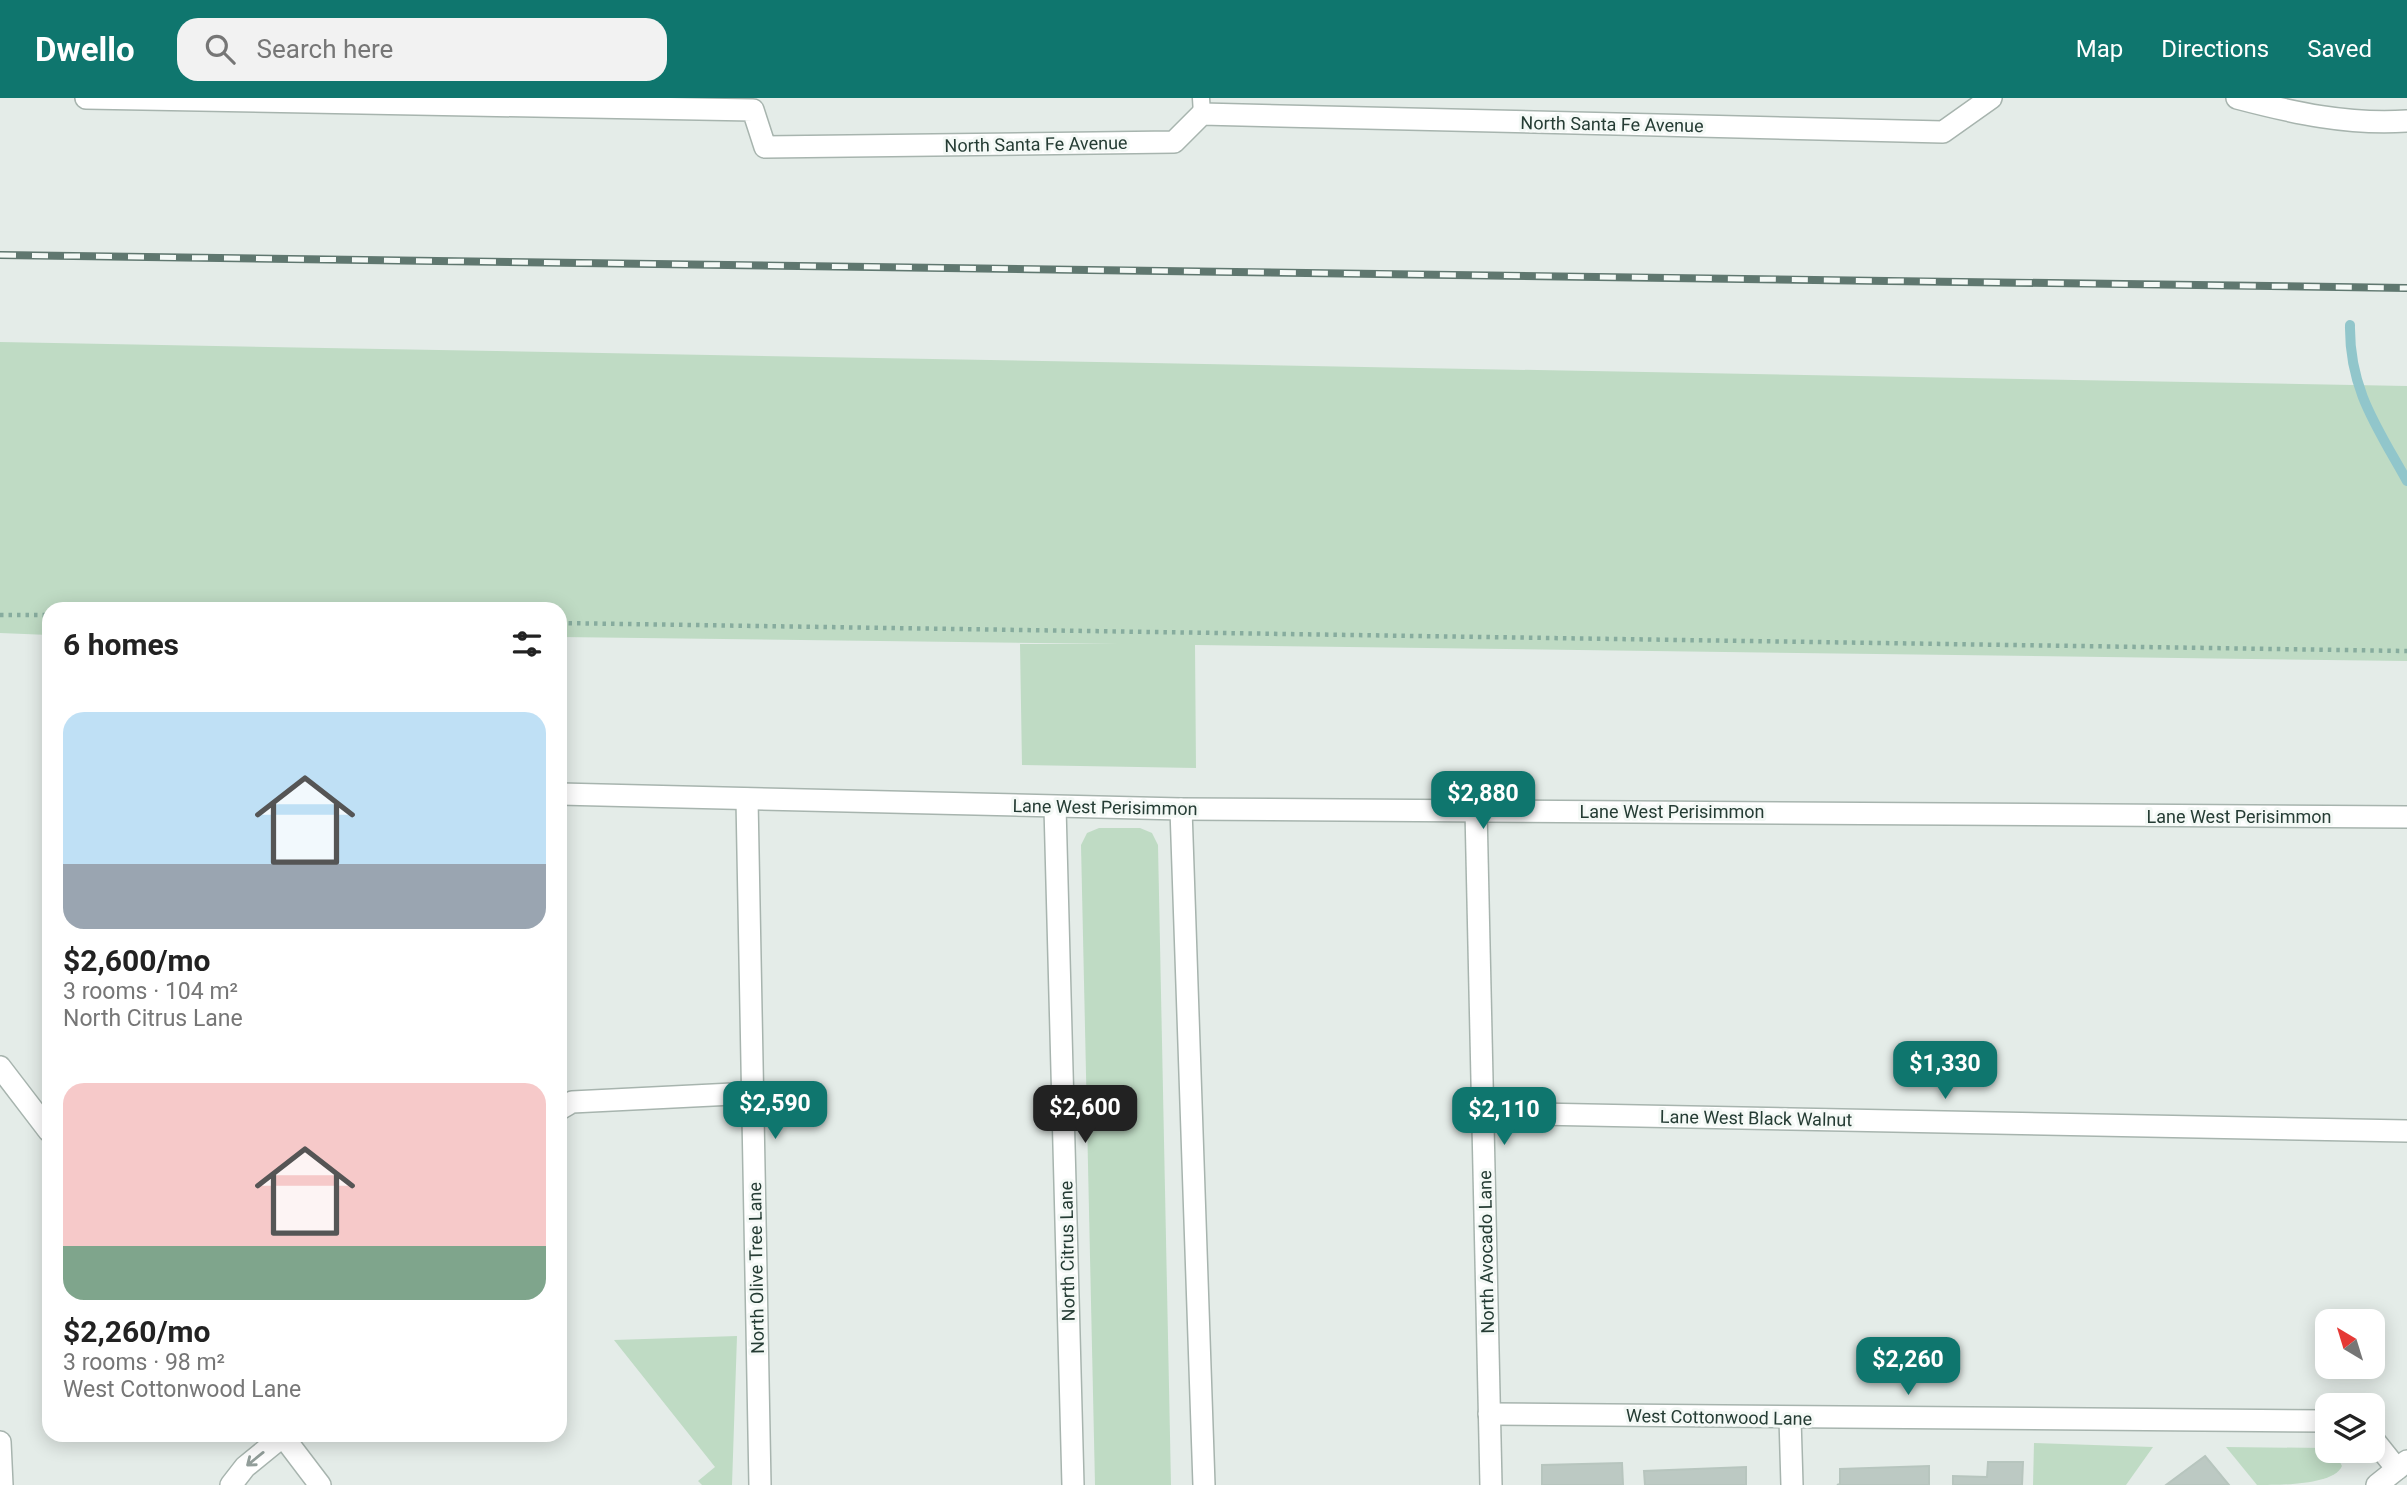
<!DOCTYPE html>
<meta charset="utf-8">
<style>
body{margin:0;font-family:Roboto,sans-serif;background:#f2f2f2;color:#222;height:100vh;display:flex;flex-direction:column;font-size:26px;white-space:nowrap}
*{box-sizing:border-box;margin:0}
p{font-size:23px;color:#767676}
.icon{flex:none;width:38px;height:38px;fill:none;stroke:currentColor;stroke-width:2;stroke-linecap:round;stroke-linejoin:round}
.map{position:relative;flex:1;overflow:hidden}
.drawer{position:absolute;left:42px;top:504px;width:525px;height:840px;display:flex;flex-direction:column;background:#fff;border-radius:21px;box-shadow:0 4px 18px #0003}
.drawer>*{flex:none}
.needle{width:46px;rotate:322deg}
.tools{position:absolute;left:2315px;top:1211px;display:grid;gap:14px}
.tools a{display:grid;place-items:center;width:70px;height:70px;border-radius:14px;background:#fff;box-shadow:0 4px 18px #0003;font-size:35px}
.price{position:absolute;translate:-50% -60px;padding:0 16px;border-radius:14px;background:#0f766e;color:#fff;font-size:23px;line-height:46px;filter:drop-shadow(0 2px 4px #0008)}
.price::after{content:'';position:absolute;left:50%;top:42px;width:21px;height:16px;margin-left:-10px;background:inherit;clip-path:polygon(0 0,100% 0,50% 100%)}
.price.selected{background:#222;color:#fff}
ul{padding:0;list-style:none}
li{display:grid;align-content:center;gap:14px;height:371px;padding:0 21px}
li span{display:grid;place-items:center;height:217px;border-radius:21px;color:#555}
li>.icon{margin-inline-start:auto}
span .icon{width:126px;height:126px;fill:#fffc;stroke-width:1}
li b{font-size:30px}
h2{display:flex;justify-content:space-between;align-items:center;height:84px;padding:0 21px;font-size:30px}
header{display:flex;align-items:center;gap:42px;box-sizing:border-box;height:98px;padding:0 35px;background:#0f766e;color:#fff}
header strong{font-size:33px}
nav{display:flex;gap:38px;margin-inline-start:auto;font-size:24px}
.search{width:490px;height:63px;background:#f2f2f2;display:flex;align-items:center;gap:18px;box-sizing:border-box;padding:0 24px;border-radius:21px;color:#767676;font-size:26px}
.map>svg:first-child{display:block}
.green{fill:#bfdbc4}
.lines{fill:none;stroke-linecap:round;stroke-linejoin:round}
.stream{stroke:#91c6cb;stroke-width:10}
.building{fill:#bcc9c3;stroke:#b7c5be;stroke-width:2}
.service-casing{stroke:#a7b4ae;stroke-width:19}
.minor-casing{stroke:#a7b4ae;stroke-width:24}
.tertiary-casing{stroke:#a7b4ae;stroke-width:24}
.path{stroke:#87ac9e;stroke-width:4.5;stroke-dasharray:3.5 5;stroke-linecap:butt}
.service{stroke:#fff;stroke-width:16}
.minor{stroke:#fff;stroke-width:21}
.tertiary{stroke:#fff;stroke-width:21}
.rail-casing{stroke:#5f776f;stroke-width:8}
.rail{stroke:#f4f9f6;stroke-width:5;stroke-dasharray:16;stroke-linecap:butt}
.oneway{stroke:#929e9a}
.labels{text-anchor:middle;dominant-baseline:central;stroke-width:6;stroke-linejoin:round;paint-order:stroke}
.street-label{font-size:18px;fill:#253c34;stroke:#f4f9f6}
</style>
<header>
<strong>Dwello</strong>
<div class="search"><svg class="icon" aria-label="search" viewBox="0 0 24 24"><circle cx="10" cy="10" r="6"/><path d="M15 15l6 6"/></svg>Search here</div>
<nav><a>Map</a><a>Directions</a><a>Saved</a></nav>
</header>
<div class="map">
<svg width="2407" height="1387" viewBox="0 0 2407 1387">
<rect width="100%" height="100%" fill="#e4ece8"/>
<g class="green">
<polygon points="0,244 2407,288 2407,563 1195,547 1196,670 1022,667 1020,546 1118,546 560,539 560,511 49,511 49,537 0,535"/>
<polygon points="1099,730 1140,730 1152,735 1158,747 1171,1387 1095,1387 1081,747 1087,735"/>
<polygon points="737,1238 732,1387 702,1387 698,1383 715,1369 614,1242"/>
<polygon points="2034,1345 2153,1349 2126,1387 2033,1387"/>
<path d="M 2226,1349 L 2324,1350 L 2334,1353 L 2342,1368 C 2334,1387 2281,1387 2257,1387 Z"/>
</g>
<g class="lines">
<path class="stream" d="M 2350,227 C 2349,291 2377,329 2407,383"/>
</g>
<g class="building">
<polygon points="2205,1358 2229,1387 2166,1387"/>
<polygon points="1988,1364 2023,1364 2022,1387 1953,1387 1953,1378 1987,1379"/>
<polygon points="1622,1365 1623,1387 1542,1387 1542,1367"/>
<polygon points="1929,1368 1929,1387 1837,1387 1840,1386 1840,1371"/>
<polygon points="1746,1369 1746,1387 1645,1387 1644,1373"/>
</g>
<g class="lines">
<defs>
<polyline id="service" points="1201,0 1202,16"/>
<g id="minor">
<polyline points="86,0 753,12 765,49 1174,44 1202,16 1943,34 1991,0"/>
<path d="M 2237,0 C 2294,15 2348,27 2407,23"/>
<polyline points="560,696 1181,711 2407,719"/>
<polyline points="747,701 760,1387"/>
<polyline points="1055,709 1073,1387"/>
<polyline points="1181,711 1204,1387"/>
<polyline points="1476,712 1491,1387"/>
<polyline points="560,1011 572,1004 753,995"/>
<polyline points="1483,1015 2407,1033"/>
<polyline points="1489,1316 2328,1323"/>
<polyline points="1790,1320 1792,1387"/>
<polyline points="2373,1341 2397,1371"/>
<polyline points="0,1344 2,1387"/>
<polyline points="231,1387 245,1369 283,1338"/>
<polyline points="2377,1387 2407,1363"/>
</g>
<g id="tertiary">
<polyline points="0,969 49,1033"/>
<polyline points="282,1337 320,1387"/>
</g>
</defs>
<use href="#service" class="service-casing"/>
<use href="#minor" class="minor-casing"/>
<use href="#tertiary" class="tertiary-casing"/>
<g class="path">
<polyline points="0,517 49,517"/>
<polyline points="560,525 2407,553"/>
</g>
<use href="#service" class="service"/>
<use href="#minor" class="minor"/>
<use href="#tertiary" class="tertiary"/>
<defs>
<polyline id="rail" points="0,157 2407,190"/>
</defs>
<use href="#rail" class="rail-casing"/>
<use href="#rail" class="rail"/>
</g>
<defs><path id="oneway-shaft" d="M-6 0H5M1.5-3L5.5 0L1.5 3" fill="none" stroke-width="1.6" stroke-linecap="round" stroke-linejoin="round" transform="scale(1.75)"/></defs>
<use class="oneway" href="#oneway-shaft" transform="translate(255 1361) rotate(141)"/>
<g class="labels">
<g class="street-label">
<text transform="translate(1612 26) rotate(1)">North Santa Fe Avenue</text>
<text transform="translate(1036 46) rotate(-1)">North Santa Fe Avenue</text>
<text transform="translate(1105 709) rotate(1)">Lane West Perisimmon</text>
<text x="1672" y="713">Lane West Perisimmon</text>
<text x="2239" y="718">Lane West Perisimmon</text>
<text transform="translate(1756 1020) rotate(1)">Lane West Black Walnut</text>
<text transform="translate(1067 1153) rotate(-91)">North Citrus Lane</text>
<text transform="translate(1486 1154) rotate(-91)">North Avocado Lane</text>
<text transform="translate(756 1170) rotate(-91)">North Olive Tree Lane</text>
<text transform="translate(1719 1319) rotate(1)">West Cottonwood Lane</text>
</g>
</g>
</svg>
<div class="tools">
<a><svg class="needle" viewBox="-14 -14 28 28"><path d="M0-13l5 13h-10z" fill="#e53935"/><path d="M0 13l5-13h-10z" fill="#767676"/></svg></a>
<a><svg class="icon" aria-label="layers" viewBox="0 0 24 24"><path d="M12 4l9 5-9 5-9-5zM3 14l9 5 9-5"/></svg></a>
</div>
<b class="price" style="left:1483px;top:733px">$2,880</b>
<b class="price" style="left:1945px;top:1003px">$1,330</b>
<b class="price" style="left:775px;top:1043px">$2,590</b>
<b class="price selected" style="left:1085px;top:1047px">$2,600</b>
<b class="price" style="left:1504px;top:1049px">$2,110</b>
<b class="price" style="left:1908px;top:1299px">$2,260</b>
<section class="drawer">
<h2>6 homes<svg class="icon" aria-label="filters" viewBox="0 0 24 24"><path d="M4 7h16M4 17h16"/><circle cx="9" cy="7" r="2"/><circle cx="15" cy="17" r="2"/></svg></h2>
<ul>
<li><span style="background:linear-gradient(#bfe0f5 70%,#9aa5b1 0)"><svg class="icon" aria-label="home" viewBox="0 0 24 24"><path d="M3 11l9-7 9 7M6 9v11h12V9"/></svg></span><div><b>$2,600/mo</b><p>3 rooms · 104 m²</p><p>North Citrus Lane</p></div></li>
<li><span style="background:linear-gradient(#f6c9c9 75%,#7fa58c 0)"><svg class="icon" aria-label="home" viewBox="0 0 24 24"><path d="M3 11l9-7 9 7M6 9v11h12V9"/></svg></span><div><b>$2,260/mo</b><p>3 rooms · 98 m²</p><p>West Cottonwood Lane</p></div></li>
</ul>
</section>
</div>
